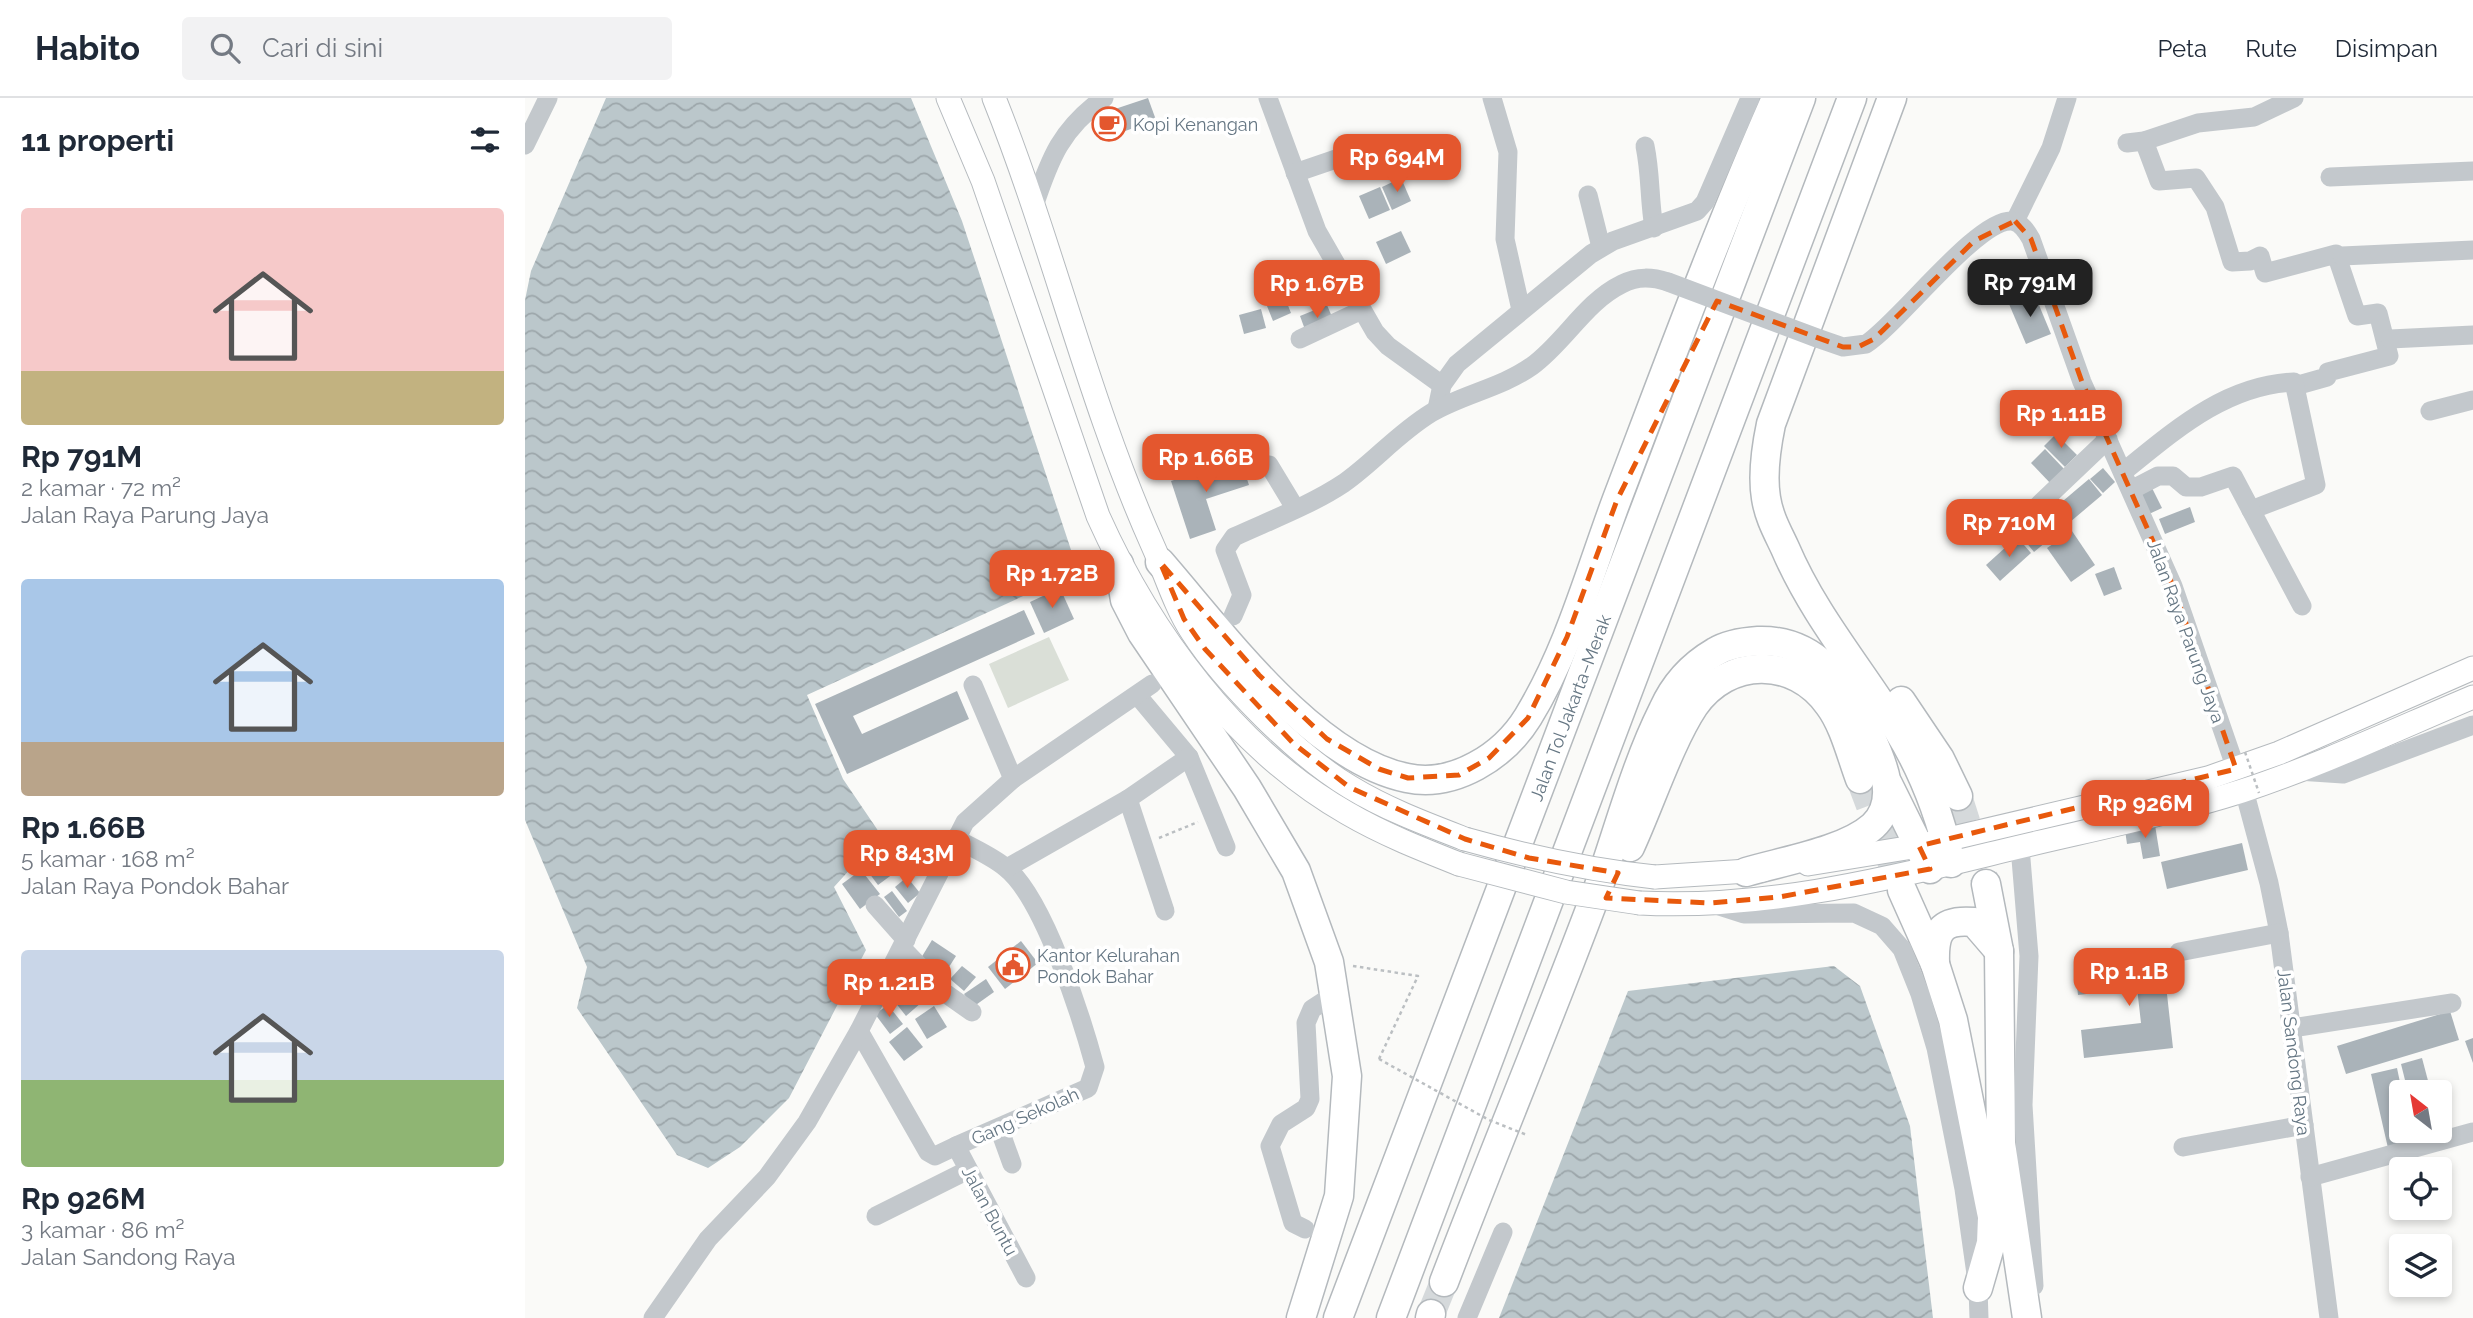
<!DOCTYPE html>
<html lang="id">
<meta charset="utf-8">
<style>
body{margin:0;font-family:Raleway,sans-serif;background:#f2f2f3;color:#1f2937;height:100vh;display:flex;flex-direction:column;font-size:26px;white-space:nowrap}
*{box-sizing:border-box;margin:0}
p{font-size:23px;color:#747a83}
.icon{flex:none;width:38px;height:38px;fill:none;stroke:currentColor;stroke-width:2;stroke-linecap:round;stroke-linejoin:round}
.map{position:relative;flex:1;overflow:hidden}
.sheet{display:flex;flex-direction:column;background:#fff;width:525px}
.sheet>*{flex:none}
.needle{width:46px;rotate:329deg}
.fabs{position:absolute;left:1864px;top:982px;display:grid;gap:14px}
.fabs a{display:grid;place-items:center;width:63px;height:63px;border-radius:7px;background:#fff;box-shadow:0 4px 10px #0003;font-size:35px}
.price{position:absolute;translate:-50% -60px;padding:0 16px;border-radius:14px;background:#e4572e;color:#fff;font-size:23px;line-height:46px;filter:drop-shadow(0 2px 4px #0008)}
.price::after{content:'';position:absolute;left:50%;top:42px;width:21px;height:16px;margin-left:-10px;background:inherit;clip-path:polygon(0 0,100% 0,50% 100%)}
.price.selected{background:#222;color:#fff}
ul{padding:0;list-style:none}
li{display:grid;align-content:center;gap:14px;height:371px;padding:0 21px}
li span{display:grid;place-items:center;height:217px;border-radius:7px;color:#555}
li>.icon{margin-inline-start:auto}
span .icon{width:126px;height:126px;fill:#fffc;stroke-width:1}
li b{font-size:30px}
h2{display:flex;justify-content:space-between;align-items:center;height:84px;padding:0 21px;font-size:30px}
header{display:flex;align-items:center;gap:42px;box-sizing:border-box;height:98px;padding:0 35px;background:#fff;border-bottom:2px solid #e0e1e3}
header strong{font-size:33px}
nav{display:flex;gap:38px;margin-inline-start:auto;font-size:24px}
.search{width:490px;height:63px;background:#f2f2f3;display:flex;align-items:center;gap:18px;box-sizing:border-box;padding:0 24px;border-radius:7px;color:#747a83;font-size:26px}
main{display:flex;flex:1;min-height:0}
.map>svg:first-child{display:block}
.grass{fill:#dadfd7}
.water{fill:url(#water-waves)}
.building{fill:#aab3b9}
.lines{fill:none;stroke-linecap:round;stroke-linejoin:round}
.highway-tunnel{stroke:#d5d9db;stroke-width:28;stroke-dasharray:28 14;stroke-linecap:butt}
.major-casing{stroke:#b5babe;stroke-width:25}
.highway-casing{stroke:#b4b9bd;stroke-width:31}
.path{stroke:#bbbfc2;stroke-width:2.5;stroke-dasharray:3.5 3.5;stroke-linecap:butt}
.minor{stroke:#c3c8cc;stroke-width:19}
.major{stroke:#fff;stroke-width:23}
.highway{stroke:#fff;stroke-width:28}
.major-bridge-casing{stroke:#b5babe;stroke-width:25;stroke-linecap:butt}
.path-bridge{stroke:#bbbfc2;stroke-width:2.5;stroke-dasharray:3.5 3.5;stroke-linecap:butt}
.minor-bridge{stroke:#c3c8cc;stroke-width:19}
.major-bridge{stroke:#fff;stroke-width:23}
.marked{fill:none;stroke:#e8590c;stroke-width:5;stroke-dasharray:14 9;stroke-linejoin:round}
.labels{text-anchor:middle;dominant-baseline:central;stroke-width:7;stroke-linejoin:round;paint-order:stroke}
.poi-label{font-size:18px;fill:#657683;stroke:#fff;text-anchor:start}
.street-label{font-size:18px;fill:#657683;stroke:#fff}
</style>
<header>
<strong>Habito</strong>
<div class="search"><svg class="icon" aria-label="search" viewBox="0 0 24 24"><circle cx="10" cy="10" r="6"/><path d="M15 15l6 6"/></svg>Cari di sini</div>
<nav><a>Peta</a><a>Rute</a><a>Disimpan</a></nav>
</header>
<main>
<section class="sheet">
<h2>11 properti<svg class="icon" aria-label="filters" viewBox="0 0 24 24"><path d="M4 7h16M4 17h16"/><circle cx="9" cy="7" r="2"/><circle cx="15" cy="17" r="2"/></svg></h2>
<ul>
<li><span style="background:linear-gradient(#f6c9c9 75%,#c2b280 0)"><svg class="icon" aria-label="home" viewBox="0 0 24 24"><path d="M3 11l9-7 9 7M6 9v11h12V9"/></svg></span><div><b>Rp 791M</b><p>2 kamar · 72 m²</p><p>Jalan Raya Parung Jaya</p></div></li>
<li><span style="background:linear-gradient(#a9c7e8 75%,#b9a48a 0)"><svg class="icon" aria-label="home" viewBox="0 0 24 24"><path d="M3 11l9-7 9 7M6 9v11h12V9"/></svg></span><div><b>Rp 1.66B</b><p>5 kamar · 168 m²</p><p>Jalan Raya Pondok Bahar</p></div></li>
<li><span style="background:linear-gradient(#c9d6e8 60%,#8fb573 0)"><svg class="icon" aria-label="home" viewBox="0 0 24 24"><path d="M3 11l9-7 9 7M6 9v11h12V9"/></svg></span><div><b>Rp 926M</b><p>3 kamar · 86 m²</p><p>Jalan Sandong Raya</p></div></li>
</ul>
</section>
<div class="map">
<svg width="1948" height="1220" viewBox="0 0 1948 1220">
<defs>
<pattern id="water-waves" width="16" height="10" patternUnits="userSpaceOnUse" patternTransform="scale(1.75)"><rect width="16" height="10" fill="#bbc7cb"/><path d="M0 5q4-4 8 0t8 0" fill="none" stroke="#9ca6aa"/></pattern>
</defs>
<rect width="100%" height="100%" fill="#fafaf8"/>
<polygon class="grass" points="524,539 544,582 483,610 464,566"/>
<g class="water">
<polygon points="81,0 386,0 437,123 553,473 282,597 318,681 356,737 309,789 341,852 264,1000 215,1049 183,1070 152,1057 52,910 62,869 0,722 0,202 6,173"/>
<polygon points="1309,868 1335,888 1385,1028 1408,1220 974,1220 1103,893"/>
</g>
<g class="building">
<polygon points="623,0 631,22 575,42 566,19"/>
<polygon points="876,80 886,103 867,112 857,89"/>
<polygon points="855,89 865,112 844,121 834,98"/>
<polygon points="876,133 886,154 861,166 851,144"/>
<polygon points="801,178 810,193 794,202 785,187"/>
<polygon points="1509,195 1526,236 1501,246 1484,206"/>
<polygon points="760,200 766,215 748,223 742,208"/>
<polygon points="802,207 810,226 782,237 775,218"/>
<polygon points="736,211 741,230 719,236 714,217"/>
<polygon points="1531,336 1552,357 1540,369 1519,348"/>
<polygon points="1520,351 1541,373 1527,387 1506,365"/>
<polygon points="715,360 724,387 681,401 691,432 665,441 646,383"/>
<polygon points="1578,370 1590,384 1578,395 1565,381"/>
<polygon points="1564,381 1577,397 1545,424 1532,408"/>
<polygon points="1626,388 1637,410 1624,416 1613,394"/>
<polygon points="1530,409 1544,425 1509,454 1495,437"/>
<polygon points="1665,409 1670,424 1640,436 1634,421"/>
<polygon points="1547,433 1570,467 1546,484 1522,450"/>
<polygon points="1492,439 1506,455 1475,483 1461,467"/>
<polygon points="1589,469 1597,491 1579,498 1570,476"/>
<polygon points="535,490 549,521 519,535 505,504"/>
<polygon points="499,512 510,536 328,618 337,636 432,593 444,621 322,676 290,606"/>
<polygon points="1630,727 1635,758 1618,761 1615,744 1602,746 1600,732"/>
<polygon points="1717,745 1723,772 1642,791 1636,764"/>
<polygon points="362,751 376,770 353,787 338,767"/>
<polygon points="336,772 355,796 335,811 317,786"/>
<polygon points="382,779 395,795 383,805 370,789"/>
<polygon points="367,793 382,813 374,819 359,799"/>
<polygon points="407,842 431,858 417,880 393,865"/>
<polygon points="496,843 513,865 480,891 463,869"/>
<polygon points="1638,860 1648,950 1559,960 1556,932 1616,925 1612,890 1553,897 1550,870"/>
<polygon points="437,868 451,879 439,893 425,881"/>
<polygon points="389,880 404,898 381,918 366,899"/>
<polygon points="461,881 469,894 448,909 439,896"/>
<polygon points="363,907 378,926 365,936 350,916"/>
<polygon points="409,908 422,929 402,941 390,921"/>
<polygon points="1925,913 1934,942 1821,976 1812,948"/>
<polygon points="382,929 398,949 379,963 364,944"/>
<polygon points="1948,940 1948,965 1940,943"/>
<polygon points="1897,960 1906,994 1883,994 1876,966"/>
<polygon points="1872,970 1877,994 1876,1032 1886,1032 1889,1044 1863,1050 1846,976"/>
<polygon points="1893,1032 1916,1032 1916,1033 1894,1039"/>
</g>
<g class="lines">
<g class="highway-tunnel">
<polyline points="1335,681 1377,792"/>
<polyline points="1433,698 1461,786"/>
<polyline points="906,1216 919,1184"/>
</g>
<defs>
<g id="major">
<path d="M 423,0 L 458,83 L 573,418 C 625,534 710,651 822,715 C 858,736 896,751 934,766"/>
<path d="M 469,0 C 528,147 563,303 628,448 C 641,477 650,508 667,534 C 700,585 773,658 825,689 C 861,711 901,726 940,741"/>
<polyline points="1283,766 1394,748 1683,680 1754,655 1948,570"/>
<polyline points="1130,779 1238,772"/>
<path d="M 1115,805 C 1233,811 1351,784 1465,756 C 1549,735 1635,719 1717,693 C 1796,667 1872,631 1948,599"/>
</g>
<g id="highway">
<path d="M 1367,0 L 1246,326 C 1241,350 1237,376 1241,400 C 1244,419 1252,433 1260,450 C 1288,516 1335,571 1373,632 C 1399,674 1415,717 1426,765"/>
<path d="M 635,464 C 696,534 788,661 882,680 C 929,690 979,658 1003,619 C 1044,552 1065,473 1092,401 C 1143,267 1193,131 1251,0"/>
<polyline points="594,466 600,502 617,535 722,690 771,773 804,864 822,978 814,1098 776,1220"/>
<polyline points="1376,603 1415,661 1433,698"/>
<polyline points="1363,686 1405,771"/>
<path d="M 1105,749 C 1124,708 1145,644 1169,608 C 1203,559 1269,558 1304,607 C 1319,627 1326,657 1335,681"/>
<polyline points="1461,786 1474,853 1476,1045 1502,1220"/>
<polyline points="1377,792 1410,866 1428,922 1467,1119 1466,1145 1453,1190"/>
<path d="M 1410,866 C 1409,834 1415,821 1449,824 L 1474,853"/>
<path d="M 919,1184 C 969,1053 1023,924 1072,793 C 1093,734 1110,668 1138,612 C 1149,587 1166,568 1190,554 C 1203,546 1218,544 1233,543 C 1291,541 1321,586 1343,633 C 1356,661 1376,702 1348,728 C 1320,753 1258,763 1221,774"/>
<path id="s1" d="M 813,1220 L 1276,0"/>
<polyline points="866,1220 1327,0"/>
<polyline points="905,1220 906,1216"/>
</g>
</defs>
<use href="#major" class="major-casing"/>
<use href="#highway" class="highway-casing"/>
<g class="path">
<polyline points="634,740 673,724"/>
<polyline points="828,868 893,878 854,961"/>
</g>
<g class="minor">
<polyline points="743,0 792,133 850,234 863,248 917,287"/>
<polyline points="967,0 983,54 980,141 996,212"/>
<polyline points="1619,43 1634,83 1671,80 1690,109 1707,164 1725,163 1735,158 1740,175 1811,156 1832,218 1853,215 1864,258 1803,274 1802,279 1770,288"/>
<polyline points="1602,45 1619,43 1673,25 1729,19 1769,0"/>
<polyline points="0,47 23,0"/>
<path d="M 1120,48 C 1126,77 1124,100 1129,130"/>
<polyline points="770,75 846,49"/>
<polyline points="1805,79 1948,73"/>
<polyline points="1063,97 1076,149"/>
<path d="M 509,108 C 525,60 536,31 579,0"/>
<polyline points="1490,123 1526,50 1542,0"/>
<polyline points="1817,158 1948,152"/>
<path d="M 1292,240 L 1318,249 L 1341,246 C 1373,226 1453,120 1487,123 C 1496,124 1502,134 1506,141 L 1557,284 L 1648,488 L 1711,671"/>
<polyline points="775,241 837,212"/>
<polyline points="1865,241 1948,237"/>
<polyline points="912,311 917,287 932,266 1066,156 1088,143 1172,113 1180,104 1225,0"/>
<polyline points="1905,313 1948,302"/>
<polyline points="725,354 732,366 744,367 770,410"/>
<path d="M 1598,374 C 1649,333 1700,287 1769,284 L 1791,387 L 1726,412 L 1777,508"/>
<polyline points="1606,392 1633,378 1648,378 1661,389 1676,389 1708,378 1726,412"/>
<polyline points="1498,422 1583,341"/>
<path d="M 708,518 L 717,497 L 700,452 L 709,439 C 746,422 786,407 819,385 C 850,363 872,336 906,315 C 938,296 976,290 1007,268 C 1040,244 1060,204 1097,186 C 1113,178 1127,179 1143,184"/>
<polyline points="448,587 488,681"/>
<polyline points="613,598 664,659 701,749"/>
<polyline points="1773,673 1818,676 1948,627"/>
<polyline points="1719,692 1744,785 1754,835 1804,1220"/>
<polyline points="603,701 640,813"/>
<path d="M 430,740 C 447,750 467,758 481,770 C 519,800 557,921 570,969 L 563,990 L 431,1048"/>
<polyline points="1495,749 1504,858 1498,1007 1509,1188"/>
<polyline points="482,770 603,701 664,659"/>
<polyline points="350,807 381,842"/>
<polyline points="1191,807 1219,816 1329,815 1357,828 1377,851 1395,896 1411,950 1439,1091 1453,1190 1454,1220"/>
<polyline points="377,850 420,895 447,914"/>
<polyline points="1654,854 1754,835"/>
<polyline points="1767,930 1927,905"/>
<polyline points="334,933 403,1054 410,1058 431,1048 501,1180"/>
<polyline points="474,1030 487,1066"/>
<polyline points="1658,1049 1779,1027"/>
<polyline points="1785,1079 1948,1034"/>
<polyline points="351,1118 443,1072"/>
<polyline points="780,1131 768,1125 745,1048 756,1026 781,1010 785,1001 781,925 787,911 810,896"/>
<polyline points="128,1220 183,1141 242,1079 282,1024 334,933 440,724 488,681 627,586"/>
<polyline points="942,1220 978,1134"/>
</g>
<use href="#major" class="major"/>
<use href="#highway" class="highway"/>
<defs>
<g id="major-bridge">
<path d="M 940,741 C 1004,759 1064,772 1130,779"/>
<polyline points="934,766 1041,794 1115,805"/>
</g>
</defs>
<use href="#major-bridge" class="major-bridge-casing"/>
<g class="path-bridge">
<polyline points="1720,654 1734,695"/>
<polyline points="854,961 964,1022 1002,1037"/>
</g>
<polyline class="minor-bridge" points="1143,184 1292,240"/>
<use href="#major-bridge" class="major-bridge"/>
</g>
<path class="marked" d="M 1490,123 L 1506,141 L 1557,284 L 1648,488 L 1711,671 L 1394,748 L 1405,771 L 1254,799 L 1185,805 L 1081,800 L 1093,775 L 1004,760 L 940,741 L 824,689 L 768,645 L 680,551 L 659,521 L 635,464 L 734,577 L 802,641 L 854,671 L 883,680 L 934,677 L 964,660 L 1003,620 L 1042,539 L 1092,402 L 1192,203 L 1318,249 L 1333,249 L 1349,241 L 1449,143 Z"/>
<defs>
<symbol id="cafe-ring" viewBox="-11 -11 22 22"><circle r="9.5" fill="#fff" stroke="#e4572e" stroke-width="1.5"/><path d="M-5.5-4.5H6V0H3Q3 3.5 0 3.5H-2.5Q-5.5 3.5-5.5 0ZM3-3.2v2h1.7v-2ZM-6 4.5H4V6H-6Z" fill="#e4572e"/></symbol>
<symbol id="civic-ring" viewBox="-11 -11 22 22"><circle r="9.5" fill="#fff" stroke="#e4572e" stroke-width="1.5"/><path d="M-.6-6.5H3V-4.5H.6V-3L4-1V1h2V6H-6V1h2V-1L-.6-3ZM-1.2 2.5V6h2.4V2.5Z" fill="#e4572e"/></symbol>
</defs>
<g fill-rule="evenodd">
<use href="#cafe-ring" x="565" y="7" width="38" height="38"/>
<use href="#civic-ring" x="469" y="848" width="38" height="38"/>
</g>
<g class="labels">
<g class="poi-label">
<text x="608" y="26">Kopi Kenangan</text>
<text x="512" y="857">Kantor Kelurahan<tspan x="512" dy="21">Pondok Bahar</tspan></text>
</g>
<g class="street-label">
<text transform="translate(1661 533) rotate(70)">Jalan Raya Parung Jaya</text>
<text stroke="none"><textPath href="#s1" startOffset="653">Jalan Tol Jakarta–Merak</textPath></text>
<text transform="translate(1769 954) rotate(83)">Jalan Sandong Raya</text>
<text transform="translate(500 1018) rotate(-24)">Gang Sekolah</text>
<text transform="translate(465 1113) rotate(62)">Jalan Buntu</text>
</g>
</g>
</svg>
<div class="fabs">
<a><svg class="needle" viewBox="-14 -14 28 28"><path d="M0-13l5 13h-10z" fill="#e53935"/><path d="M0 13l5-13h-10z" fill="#747a83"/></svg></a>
<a><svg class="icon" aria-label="locate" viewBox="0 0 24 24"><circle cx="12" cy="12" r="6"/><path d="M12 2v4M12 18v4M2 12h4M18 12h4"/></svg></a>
<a><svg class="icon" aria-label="layers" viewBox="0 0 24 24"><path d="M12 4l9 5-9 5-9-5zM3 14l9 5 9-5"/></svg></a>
</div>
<b class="price" style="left:872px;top:96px">Rp 694M</b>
<b class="price selected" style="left:1505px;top:221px">Rp 791M</b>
<b class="price" style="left:792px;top:222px">Rp 1.67B</b>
<b class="price" style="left:1536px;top:352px">Rp 1.11B</b>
<b class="price" style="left:681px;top:396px">Rp 1.66B</b>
<b class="price" style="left:1484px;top:461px">Rp 710M</b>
<b class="price" style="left:527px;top:512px">Rp 1.72B</b>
<b class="price" style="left:1620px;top:742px">Rp 926M</b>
<b class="price" style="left:382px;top:792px">Rp 843M</b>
<b class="price" style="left:1604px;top:910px">Rp 1.1B</b>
<b class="price" style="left:364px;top:921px">Rp 1.21B</b>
</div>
</main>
